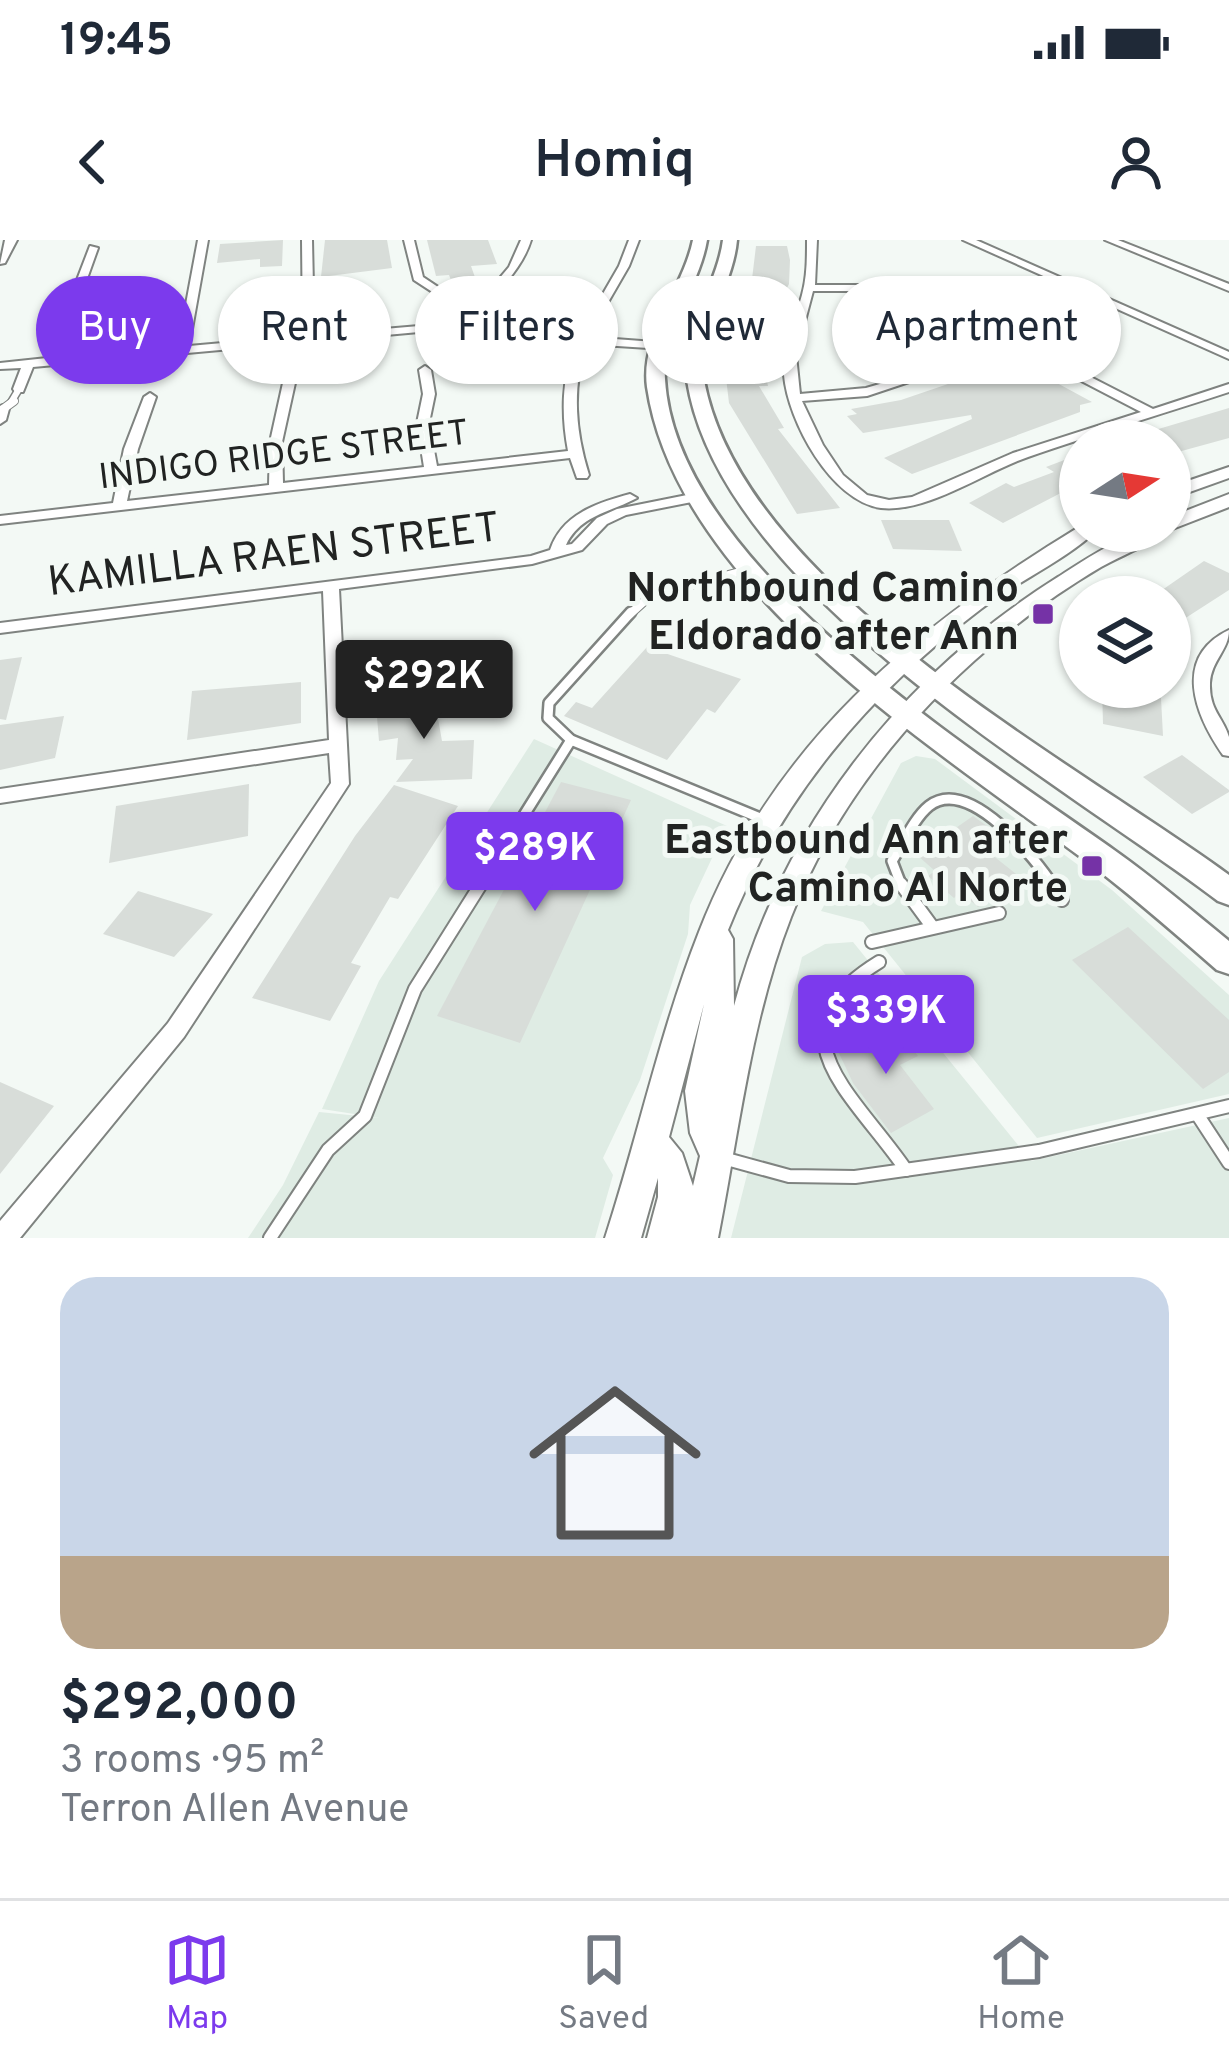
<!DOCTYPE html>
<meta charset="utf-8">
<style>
body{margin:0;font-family:Overpass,sans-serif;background:#f6f6f7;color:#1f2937;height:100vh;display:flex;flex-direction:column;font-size:45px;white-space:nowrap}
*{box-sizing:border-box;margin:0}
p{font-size:39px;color:#747a83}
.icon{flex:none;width:66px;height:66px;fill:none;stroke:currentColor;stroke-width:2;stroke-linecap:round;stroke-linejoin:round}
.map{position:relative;height:998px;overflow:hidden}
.side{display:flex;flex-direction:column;background:#fff;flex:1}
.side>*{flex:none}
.banner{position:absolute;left:36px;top:36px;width:1158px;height:108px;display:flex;gap:24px}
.needle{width:78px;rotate:78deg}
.tools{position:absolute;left:1059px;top:180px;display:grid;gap:24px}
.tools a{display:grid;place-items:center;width:132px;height:132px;border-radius:50%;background:#fff;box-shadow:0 3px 9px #0004;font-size:60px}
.price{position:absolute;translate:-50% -102px;padding:0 27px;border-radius:12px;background:#7c3aed;color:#fff;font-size:39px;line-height:78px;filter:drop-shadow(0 3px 6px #0008)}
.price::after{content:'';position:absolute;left:50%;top:72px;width:36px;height:27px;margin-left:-18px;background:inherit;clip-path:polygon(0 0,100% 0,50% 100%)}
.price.active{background:#222;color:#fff}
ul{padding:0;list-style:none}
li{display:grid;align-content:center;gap:24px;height:636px;padding:0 60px}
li+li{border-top:3px solid #e0e1e3}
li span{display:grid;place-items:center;height:372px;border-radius:36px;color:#555}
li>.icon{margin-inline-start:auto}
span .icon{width:216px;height:216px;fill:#fffc;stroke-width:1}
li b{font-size:51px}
.tag{padding:0 42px;border-radius:54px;background:#fff;box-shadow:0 3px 9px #0004;font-size:42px;line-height:108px}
.tag.active{background:#7c3aed;color:#fff}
.status{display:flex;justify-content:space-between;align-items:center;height:84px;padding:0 60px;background:#fff;direction:ltr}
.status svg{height:33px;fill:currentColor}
header{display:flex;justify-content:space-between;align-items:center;height:156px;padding:0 60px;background:#fff;font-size:54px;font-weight:600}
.dock{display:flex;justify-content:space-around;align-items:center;height:168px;border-top:3px solid #e0e1e3;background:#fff;font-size:33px;color:#747a83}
.dock a{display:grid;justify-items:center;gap:6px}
.dock .active{color:#7c3aed}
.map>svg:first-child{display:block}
.built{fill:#dfece4}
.building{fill:#d8ddd9}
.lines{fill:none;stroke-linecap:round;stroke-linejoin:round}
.lane-far3-casing{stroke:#7f8380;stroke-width:9}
.lane-far2-casing{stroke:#7f8380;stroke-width:10}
.lane-far1-casing{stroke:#7f8380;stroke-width:14}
.lane-casing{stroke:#7f8380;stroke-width:16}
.street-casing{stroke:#7f8380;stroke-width:4}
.secondary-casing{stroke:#7f8380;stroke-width:4}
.primary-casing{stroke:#7f8380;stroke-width:5}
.lane-far3{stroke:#fff;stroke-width:6}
.lane-far2{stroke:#fff;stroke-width:8}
.lane-far1{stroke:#fff;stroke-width:9}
.lane{stroke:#fff;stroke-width:12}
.street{fill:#fff;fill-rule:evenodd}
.secondary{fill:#fff;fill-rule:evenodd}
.primary{fill:#fff;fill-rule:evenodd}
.poi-dot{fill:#7532a6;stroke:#f3f9f5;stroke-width:4.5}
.labels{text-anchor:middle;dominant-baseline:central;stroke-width:10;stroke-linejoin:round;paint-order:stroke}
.far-street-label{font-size:36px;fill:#212322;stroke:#f3f9f5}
.street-label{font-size:42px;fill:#212322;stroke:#f3f9f5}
.poi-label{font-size:42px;font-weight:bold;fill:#212322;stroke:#f3f9f5;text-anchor:end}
</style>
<div class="status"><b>19:45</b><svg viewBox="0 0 49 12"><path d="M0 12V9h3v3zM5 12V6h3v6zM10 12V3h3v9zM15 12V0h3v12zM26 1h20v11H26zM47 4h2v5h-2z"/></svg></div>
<header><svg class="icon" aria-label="back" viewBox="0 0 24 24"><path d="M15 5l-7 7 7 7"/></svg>Homiq<svg class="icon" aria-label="person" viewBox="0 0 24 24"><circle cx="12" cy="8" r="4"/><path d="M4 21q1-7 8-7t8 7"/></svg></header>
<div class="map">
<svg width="1229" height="998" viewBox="0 0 1229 998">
<rect width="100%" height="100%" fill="#f3f9f5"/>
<g class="built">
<polygon points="534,499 727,586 690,665 688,694 640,840 603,918 613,935 595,998 248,998 283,945 319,872 380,878 322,869 379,741"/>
<polygon points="916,516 935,519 1112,650 1229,755 1229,854 1037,898 863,682 821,671 901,523"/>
<polygon points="853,702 1031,921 1229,878 1229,998 731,998 802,717 825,704"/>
</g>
<g class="building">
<polygon points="283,0 282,26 260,27 260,19 217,23 220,4"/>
<polygon points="325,0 387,0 392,28 321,37"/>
<polygon points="427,0 488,0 497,24 471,26 477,43 453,45 449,35 436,36"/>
<polygon points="756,6 787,6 790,20 789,44 774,73 763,120 768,146 759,146 784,188 778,189 840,268 797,274 729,163 722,104 725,94 731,95 744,63 749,64"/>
<polygon points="901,64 919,83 937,78 1092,162 1080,165 1080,172 912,234 884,218 972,179 971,175 863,193 847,176 857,174 851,169 901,160 989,130 949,108 919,116 896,102 909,99 878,96 897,89 876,67"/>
<polygon points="1229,168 1229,198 1178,212 1170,207 1170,201 1145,193"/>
<polygon points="1080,214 1080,243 1003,283 969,263 1006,243 1014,247 1054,232 1046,227"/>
<polygon points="881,280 949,280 962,311 893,309"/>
<polygon points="1204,321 1229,333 1229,350 1170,388 1170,357 1152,357"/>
<polygon points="647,407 741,439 715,473 707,469 667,520 564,476 576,462 592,468"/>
<polygon points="22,417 6,480 0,479 0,420"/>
<polygon points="301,442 301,483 187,500 192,451"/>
<polygon points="1102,447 1161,458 1163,496 1103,484"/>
<polygon points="434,456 442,501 474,500 472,539 396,542 413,519 396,520 398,498 379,501 376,465"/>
<polygon points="64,476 55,518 0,530 0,485"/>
<polygon points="1182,515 1229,550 1229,552 1192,574 1143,537"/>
<polygon points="561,542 631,560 520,803 437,776"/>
<polygon points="249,544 248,596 109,623 116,566"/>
<polygon points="394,545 458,566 398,659 390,657 351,723 361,726 330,781 252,758 355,596"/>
<polygon points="973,576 994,591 977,603 1020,637 978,667 960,652 954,658 928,636 935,631 917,615"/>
<polygon points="138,651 213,674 174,717 103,694"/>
<polygon points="1128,687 1229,780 1229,832 1203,849 1072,720"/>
<polygon points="891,782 918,816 900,825 934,869 891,893 853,843 838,811"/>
<polygon points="0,842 54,866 0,934"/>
</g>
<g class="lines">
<defs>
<polyline id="lane-far3" points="10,164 19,149"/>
<g id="lane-far2">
<polyline points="3,169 14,161"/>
<polyline points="629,375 650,356 747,330"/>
</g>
<g id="lane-far1">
<polyline points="631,372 549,463 548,478 571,500 765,580"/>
<polyline points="479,647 571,500"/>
<path d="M 902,647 L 892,621 C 903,604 914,578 929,566 C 969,535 1036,619 1054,647"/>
</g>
<g id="lane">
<polyline points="901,644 931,685"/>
<polyline points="1052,644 1062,660"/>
<polyline points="872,702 999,673"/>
<path d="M 879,722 C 765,792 855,855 906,930"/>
<polyline points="1197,874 1229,923"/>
<polyline points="723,918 789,936 855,937 1039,911 1229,866"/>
<polyline points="270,998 328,910 365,876 415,749 481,644"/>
</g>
<g id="street">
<path d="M 198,0 L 208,0 L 189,106 L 303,96 L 302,0 L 312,0 L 314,95 L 419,86 L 464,89 L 478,65 L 437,55 L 414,40 L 404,0 L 414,0 L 423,37 L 444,51 L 482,59 L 509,27 L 521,0 L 531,0 C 520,36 488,56 474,89 L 578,97 L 619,26 L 629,0 L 639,0 L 629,26 L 588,97 L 695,105 L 701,108 L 695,111 L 586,104 C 572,149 575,190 589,235 L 587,238 L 577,238 L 570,218 L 0,284 L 0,276 L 113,263 L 124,209 L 144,157 L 150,153 L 156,157 L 138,209 L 127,261 L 269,245 L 270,202 L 283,143 L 289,139 L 295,143 L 282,202 L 283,243 L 424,227 L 417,183 L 423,154 L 419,130 L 425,126 L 431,130 L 435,154 L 429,183 L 437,226 L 568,211 C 561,173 562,139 575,103 L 472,96 L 471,110 L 465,113 L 459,110 L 461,95 L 419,92 L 33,127 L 23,152 L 15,152 L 13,149 L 21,128 L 0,129 L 0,123 L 47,118 L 90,6 L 98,8 L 59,117 L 178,107 Z"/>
<path d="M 807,0 L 817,0 L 815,45 L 892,45 L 925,52 L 1153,169 L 1229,144 L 1229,152 C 1162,174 1094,194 1028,217 C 984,232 928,273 881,268 C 831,261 788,181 784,135 C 781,107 795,81 802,55 C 807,37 807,19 807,0 ZM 813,51 L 892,51 L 918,56 L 1141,172 L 1013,213 L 912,257 L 889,260 L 867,255 L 843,235 L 823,205 L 802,161 L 867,156 L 924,137 L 918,133 L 866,148 L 800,154 L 796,115 Z"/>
<polygon points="963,0 976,0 1229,112 1229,119"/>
<polygon points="1105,0 1118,0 1229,44 1229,51"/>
<polygon points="3,165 9,169 6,180 0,184 0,166"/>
<path d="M 697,253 L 704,257 L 702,260 L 626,275 L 607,284 L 582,310 L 532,324 L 339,349 L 349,544 L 184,797 L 20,998 L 0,998 L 0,981 L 168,783 L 331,543 L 329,513 L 0,563 L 0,549 L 329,500 L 323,351 L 0,393 L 0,383 L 531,316 L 550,310 C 562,274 597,263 630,254 L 637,258 C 611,272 580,275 566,305 L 572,304 L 597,278 L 617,269 Z"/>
<path d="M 1229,390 C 1229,410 1211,421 1210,443 C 1209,470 1223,477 1229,497 C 1229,503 1229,510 1229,516 L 1223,515 C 1195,475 1172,417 1229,390 Z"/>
</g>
<g id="secondary">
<polygon points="5,0 17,0 5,23 0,24"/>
<polygon points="1229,227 1229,238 1170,259 1170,247"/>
<polygon points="1229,254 1229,267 1170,290 1170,277"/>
<path d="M 1079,287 L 1080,291 L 1096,291 C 1066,320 1016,342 981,369 C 868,455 781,557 728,690 L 733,699 L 734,766 C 782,586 901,436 1058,337 C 1091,316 1125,291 1165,291 C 1147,307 1122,315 1101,327 C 1062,350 1024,377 990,407 C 904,480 832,572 791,677 C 751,779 739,891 718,998 L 647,998 L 658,957 L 658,938 L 641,998 L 605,998 C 638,897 660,791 699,692 C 772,504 912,389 1079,287 ZM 704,764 L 685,851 L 690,893 L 700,916 L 693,946 L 682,913 L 669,897 Z"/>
</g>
<g id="primary">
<path d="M 693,0 L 707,0 C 699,48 662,89 665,139 C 675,325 975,511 1114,610 C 1154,638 1191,670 1229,701 L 1229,734 L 1217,730 C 1178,696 1139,662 1098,630 C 946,515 677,351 647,147 C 640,95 683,49 693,0 Z"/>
<path d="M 723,0 L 737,0 C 733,47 696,93 704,140 C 742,346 1070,519 1229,635 L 1229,665 L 1218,661 C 1057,539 720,352 687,140 C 679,93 717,47 723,0 Z"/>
</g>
</defs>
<use href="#lane-far3" class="lane-far3-casing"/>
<use href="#lane-far2" class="lane-far2-casing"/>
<use href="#lane-far1" class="lane-far1-casing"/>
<use href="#lane" class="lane-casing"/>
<use href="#street" class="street-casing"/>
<use href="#secondary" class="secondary-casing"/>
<use href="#primary" class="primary-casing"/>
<use href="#lane-far3" class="lane-far3"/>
<use href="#lane-far2" class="lane-far2"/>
<use href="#lane-far1" class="lane-far1"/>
<use href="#lane" class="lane"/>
<use href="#street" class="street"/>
<use href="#secondary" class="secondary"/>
<use href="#primary" class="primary"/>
</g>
<g class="poi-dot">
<rect x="1031" y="362" width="24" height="24" rx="6"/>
<rect x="1080" y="614" width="24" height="24" rx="6"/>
</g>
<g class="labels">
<g class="far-street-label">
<text transform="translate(284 217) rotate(-7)">INDIGO RIDGE STREET</text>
</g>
<g class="street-label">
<text transform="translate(274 317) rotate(-7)">KAMILLA RAEN STREET</text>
</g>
<g class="poi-label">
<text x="1019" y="350">Northbound Camino<tspan x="1019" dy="48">Eldorado after Ann</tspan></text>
<text x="1068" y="602">Eastbound Ann after<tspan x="1068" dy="48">Camino Al Norte</tspan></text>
</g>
</g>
</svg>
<div class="tools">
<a><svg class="needle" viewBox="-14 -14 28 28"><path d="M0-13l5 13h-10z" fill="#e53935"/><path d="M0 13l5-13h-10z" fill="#747a83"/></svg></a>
<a><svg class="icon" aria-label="layers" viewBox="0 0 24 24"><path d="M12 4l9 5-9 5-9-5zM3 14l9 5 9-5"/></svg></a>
</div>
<b class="price active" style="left:424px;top:502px">$292K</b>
<b class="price" style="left:535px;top:674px">$289K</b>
<b class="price" style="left:886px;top:837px">$339K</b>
<div class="banner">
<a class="tag active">Buy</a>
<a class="tag">Rent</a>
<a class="tag">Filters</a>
<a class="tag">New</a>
<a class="tag">Apartment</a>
</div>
</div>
<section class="side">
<ul>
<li><span style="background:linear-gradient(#c9d6e8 75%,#b9a48a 0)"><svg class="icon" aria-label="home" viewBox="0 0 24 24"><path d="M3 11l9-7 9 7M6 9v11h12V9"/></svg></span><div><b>$292,000</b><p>3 rooms · 95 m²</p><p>Terron Allen Avenue</p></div></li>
</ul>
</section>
<nav class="dock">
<a class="active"><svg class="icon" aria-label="map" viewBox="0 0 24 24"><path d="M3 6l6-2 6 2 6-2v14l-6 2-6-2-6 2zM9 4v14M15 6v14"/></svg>Map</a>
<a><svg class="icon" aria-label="saved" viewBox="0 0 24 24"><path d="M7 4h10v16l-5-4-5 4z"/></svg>Saved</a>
<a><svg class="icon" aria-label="home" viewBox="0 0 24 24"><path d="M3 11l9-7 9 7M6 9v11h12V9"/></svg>Home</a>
</nav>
